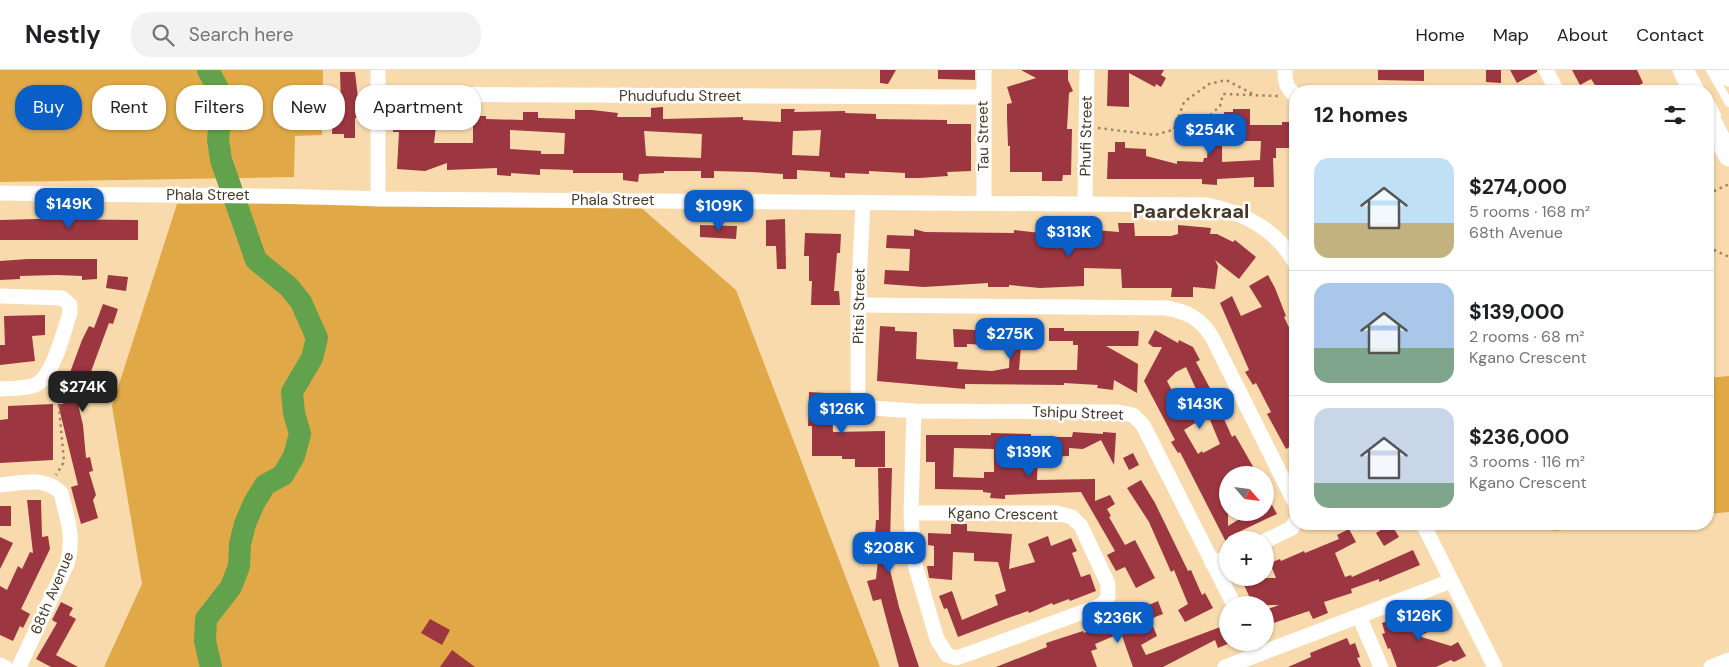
<!DOCTYPE html>
<meta charset="utf-8">
<style>
body{margin:0;font-family:"DM Sans",sans-serif;background:#f2f2f2;color:#202124;height:100vh;display:flex;flex-direction:column;font-size:19px;white-space:nowrap}
*{box-sizing:border-box;margin:0}
p{font-size:16px;color:#757577}
.icon{flex:none;width:28px;height:28px;fill:none;stroke:currentColor;stroke-width:2;stroke-linecap:round;stroke-linejoin:round}
.map{position:relative;flex:1;overflow:hidden}
.drawer{position:absolute;left:1289px;top:15px;width:425px;height:445px;display:flex;flex-direction:column;background:#fff;border-radius:20px;box-shadow:0 1px 4px #0004}
.drawer>*{flex:none}
.banner{position:absolute;left:15px;top:15px;width:475px;height:45px;display:flex;gap:10px}
.needle{width:32px;rotate:118deg}
.buttons{position:absolute;left:1219px;top:396px;display:grid;gap:10px}
.buttons a{display:grid;place-items:center;width:55px;height:55px;border-radius:50%;background:#fff;box-shadow:0 1px 4px #0004;font-size:25px}
.price{position:absolute;translate:-50% -42px;padding:0 11px;border-radius:10px;background:#095ec7;color:#fff;font-size:16px;line-height:32px;filter:drop-shadow(0 1px 2px #0008)}
.price::after{content:'';position:absolute;left:50%;top:30px;width:15px;height:11px;margin-left:-8px;background:inherit;clip-path:polygon(0 0,100% 0,50% 100%)}
.price.on{background:#222;color:#fff}
ul{padding:0;list-style:none}
li{display:flex;align-items:center;gap:15px;height:125px;padding:0 25px}
li+li{border-top:1px solid #e0e0e0}
li span{display:grid;place-items:center;flex:none;width:140px;height:100px;border-radius:15px;color:#555}
li>.icon{margin-inline-start:auto}
span .icon{width:60px;height:60px;fill:#fffc;stroke-width:1}
li b{font-size:21px}
h2{display:flex;justify-content:space-between;align-items:center;height:60px;padding:0 25px;font-size:21px}
.chip{padding:0 18px;border-radius:20px;background:#fff;box-shadow:0 1px 4px #0004;font-size:18px;line-height:45px}
.chip.on{background:#095ec7;color:#fff}
header{display:flex;align-items:center;gap:30px;box-sizing:border-box;height:70px;padding:0 25px;background:#fff;border-bottom:1px solid #e0e0e0}
header strong{font-size:24px}
nav{display:flex;gap:28px;margin-inline-start:auto;font-size:18px}
.search{width:350px;height:45px;background:#f2f2f2;display:flex;align-items:center;gap:12px;box-sizing:border-box;padding:0 18px;border-radius:20px;color:#757577;font-size:19px}
.map>svg:first-child{display:block}
.green{fill:#e1a847}
.lines{fill:none;stroke-linecap:round;stroke-linejoin:round}
.river{stroke:#63a24c;stroke-width:22}
.building{fill:#9c3640;fill-rule:evenodd}
.path{stroke:#9b8667;stroke-width:2.5;stroke-dasharray:2.5 4;stroke-linecap:butt}
.service{stroke:#fff;stroke-width:8}
.minor{stroke:#fff;stroke-width:15}
.secondary{stroke:#fff;stroke-width:21}
.labels{text-anchor:middle;dominant-baseline:central;stroke-width:5;stroke-linejoin:round;paint-order:stroke}
.street-label{font-size:15px;fill:#453927;stroke:#fff}
.district-label{font-size:20px;font-weight:bold;fill:#453927;stroke:#fff}
</style>
<header>
<strong>Nestly</strong>
<div class="search"><svg class="icon" aria-label="search" viewBox="0 0 24 24"><circle cx="10" cy="10" r="6"/><path d="M15 15l6 6"/></svg>Search here</div>
<nav><a>Home</a><a>Map</a><a>About</a><a>Contact</a></nav>
</header>
<div class="map">
<svg width="1729" height="597" viewBox="0 0 1729 597">
<rect width="100%" height="100%" fill="#f8daad"/>
<g class="green">
<polygon points="0,0 323,0 322,65 295,66 294,107 0,112"/>
<polygon points="631,129 736,220 880,597 104,597 142,514 112,336 177,134"/>
<polygon points="1729,306 1729,442 1708,444 1708,308"/>
<polygon points="1551,454 1618,454 1553,461"/>
</g>
<g class="lines">
<polyline class="river" points="208,0 223,28 218,69 221,90 256,190 289,217 301,232 317,268 312,288 292,322 294,343 300,364 294,386 283,405 265,415 254,433 245,454 240,474 239,496 231,517 206,549 205,571 211,597"/>
</g>
<g class="building">
<polygon points="880,0 896,0 888,14 880,13"/>
<polygon points="938,0 975,0 975,10 938,9"/>
<polygon points="1021,0 1068,0 1068,10 1073,21 1069,23 1067,59 1072,59 1071,105 1063,105 1062,111 1042,111 1042,102 1010,102 1010,76 1008,76 1007,47 1007,34 1012,33 1007,17 1036,8"/>
<polygon points="1108,0 1164,0 1161,5 1166,8 1161,17 1156,14 1155,17 1129,3 1129,37 1107,36"/>
<polygon points="1378,0 1424,0 1424,11 1378,10"/>
<polygon points="1486,0 1501,0 1501,13 1486,12"/>
<polygon points="1510,0 1537,0 1537,2 1517,13"/>
<polygon points="1572,0 1637,0 1643,13 1629,21 1599,21 1591,9 1580,15"/>
<polygon points="340,2 355,2 359,37 369,36 369,47 355,48 355,68 344,68 344,64 332,64 333,33 341,33"/>
<path d="M 663,37 L 663,49 L 743,47 L 743,50 L 781,52 L 781,39 L 795,39 L 794,42 L 845,41 L 845,43 L 876,44 L 876,49 L 947,50 L 947,54 L 971,54 L 971,101 L 947,102 L 948,106 L 920,108 L 905,108 L 905,103 L 869,101 L 869,104 L 845,103 L 845,108 L 830,107 L 830,102 L 797,100 L 797,109 L 783,109 L 783,104 L 752,102 L 714,101 L 714,108 L 701,108 L 701,101 L 664,101 L 664,103 L 639,104 L 638,112 L 623,110 L 623,103 L 573,103 L 573,100 L 540,99 L 540,105 L 511,103 L 511,106 L 497,105 L 497,98 L 447,100 L 447,93 L 425,101 L 397,99 L 399,62 L 393,62 L 394,45 L 437,48 L 434,73 L 473,73 L 473,46 L 486,46 L 486,49 L 523,50 L 523,42 L 538,42 L 538,48 L 575,49 L 575,40 L 592,40 L 618,43 L 617,47 L 651,47 L 651,38 ZM 510,60 L 565,63 L 564,84 L 541,84 L 541,81 L 510,79 ZM 821,60 L 819,86 L 792,85 L 793,61 ZM 644,61 L 702,64 L 701,88 L 646,86 Z"/>
<polygon points="1233,39 1250,39 1250,55 1282,55 1282,52 1295,52 1295,78 1276,78 1276,88 1273,88 1274,117 1254,117 1254,107 1217,109 1217,115 1202,114 1202,109 1107,109 1108,82 1115,82 1115,72 1125,72 1125,78 1146,79 1146,86 1177,94 1177,91 1203,92 1204,88 1207,88 1208,76 1222,76 1222,92 1260,90 1261,71 1226,71 1224,42 1233,42"/>
<polygon points="36,149 138,150 138,170 0,170 0,150"/>
<polygon points="785,149 786,199 777,199 776,176 766,176 766,150"/>
<polygon points="1118,153 1134,153 1135,166 1171,166 1178,164 1178,155 1211,158 1210,164 1217,164 1233,172 1235,170 1256,187 1239,209 1215,190 1218,196 1215,219 1193,217 1193,227 1171,227 1172,218 1122,218 1121,199 1084,198 1084,216 1040,218 1009,215 1009,217 988,217 988,213 924,217 884,214 885,200 909,201 910,179 886,178 887,165 914,166 914,159 925,162 1014,163 1014,160 1041,163 1041,158 1056,157 1119,162"/>
<polygon points="700,155 737,156 736,169 700,167"/>
<polygon points="805,163 841,164 840,183 837,183 834,221 839,221 840,235 811,235 812,211 809,211 809,186 804,186"/>
<polygon points="28,189 97,189 97,209 82,210 82,206 57,205 20,206 20,209 0,210 0,191"/>
<polygon points="108,205 128,207 126,221 106,218"/>
<polygon points="1268,205 1275,218 1286,246 1284,247 1295,270 1295,374 1286,379 1267,344 1271,342 1256,313 1253,315 1245,302 1249,300 1220,233 1232,226 1241,246 1259,238 1262,237 1249,216"/>
<polygon points="103,234 118,239 113,254 109,253 86,315 83,314 77,330 83,355 86,388 90,387 93,401 89,402 96,425 93,430 98,448 81,454 71,417 78,415 58,334 63,334 69,317 65,316 82,270 89,256 94,258"/>
<polygon points="45,245 45,265 32,266 35,291 0,295 0,275 5,275 4,246"/>
<polygon points="880,256 895,257 895,261 917,262 916,289 958,292 957,299 992,301 1009,298 1010,276 967,274 967,277 954,277 953,259 1040,263 1040,277 1021,276 1019,300 1077,300 1078,275 1073,275 1073,271 1049,271 1049,258 1064,258 1064,261 1139,261 1138,276 1106,276 1138,294 1137,323 1114,310 1113,320 1097,318 1098,315 1064,313 1064,315 965,314 965,319 877,311"/>
<path d="M 1155,260 L 1178,273 L 1179,270 L 1193,277 L 1200,290 L 1196,292 L 1212,322 L 1232,367 L 1235,365 L 1255,400 L 1245,405 L 1228,405 L 1228,456 L 1251,442 L 1265,442 L 1265,422 L 1277,444 L 1228,467 L 1228,476 L 1180,382 L 1178,383 L 1171,372 L 1175,370 L 1144,311 L 1162,277 L 1153,277 L 1148,273 ZM 1186,297 L 1201,330 L 1182,340 L 1167,311 L 1176,302 ZM 1208,345 L 1220,374 L 1203,383 L 1202,381 L 1198,384 L 1184,360 Z"/>
<polygon points="809,322 840,324 840,339 832,338 833,362 885,361 885,397 855,397 855,389 842,389 842,386 812,386 812,356 808,356"/>
<polygon points="53,334 53,390 0,393 0,350 8,349 8,336"/>
<path d="M 1073,362 L 1103,364 L 1103,362 L 1116,363 L 1114,395 L 1101,370 L 1083,379 L 1069,378 L 1069,386 L 1038,387 L 1037,410 L 1095,409 L 1095,431 L 1110,425 L 1115,434 L 1107,439 L 1111,446 L 1109,447 L 1125,475 L 1135,470 L 1155,508 L 1136,518 L 1125,497 L 1116,501 L 1107,485 L 1115,481 L 1081,422 L 1005,425 L 1005,429 L 990,428 L 991,423 L 983,422 L 983,420 L 935,419 L 935,392 L 926,392 L 926,365 L 991,365 L 991,363 L 1031,364 L 1031,367 L 1072,367 ZM 954,378 L 994,379 L 994,402 L 984,402 L 984,408 L 953,407 Z"/>
<polygon points="1133,383 1139,395 1129,400 1123,388"/>
<polygon points="878,398 892,398 890,472 895,473 894,492 888,492 899,537 919,597 899,597 881,529 873,531 867,511 876,509 878,489 875,489 876,480 865,479 866,465 875,465 876,450 879,450"/>
<polygon points="1141,410 1155,433 1188,501 1191,500 1202,525 1205,523 1213,538 1185,552 1178,540 1188,534 1174,500 1171,502 1149,452 1127,418"/>
<polygon points="27,430 41,430 42,467 48,466 50,479 21,539 30,544 23,558 20,556 13,571 0,565 0,516 7,520 18,496 22,499 30,482 33,483"/>
<rect x="0" y="436" width="11" height="20"/>
<polygon points="951,454 967,454 967,461 1012,464 1009,499 1035,492 1028,474 1048,466 1051,476 1071,468 1077,481 1072,483 1081,507 1090,504 1096,521 1070,531 1069,529 1053,535 1052,533 1029,543 1028,541 1008,548 958,567 947,538 944,539 939,526 952,521 962,550 998,535 995,525 1006,521 998,492 974,491 974,483 953,482 952,510 929,508 927,496 934,496 934,476 928,475 928,463 951,464"/>
<polygon points="1391,454 1399,467 1384,476 1376,463"/>
<polygon points="1349,459 1356,472 1335,483 1345,507 1351,505 1352,507 1413,480 1420,495 1379,512 1379,509 1351,519 1352,523 1324,532 1328,543 1313,549 1309,541 1265,556 1265,540 1279,535 1253,535 1241,508 1276,508 1270,493 1280,489 1281,491 1304,481 1305,483 1339,469 1337,465"/>
<polygon points="0,467 13,473 0,499"/>
<polygon points="1158,531 1163,544 1150,549 1157,566 1141,575 1146,585 1223,556 1228,572 1230,573 1218,578 1215,570 1163,597 1133,597 1121,563 1095,574 1097,579 1091,581 1097,597 996,597 1047,577 1046,573 1083,561 1084,563"/>
<polygon points="61,532 73,538 69,545 76,549 56,585 78,597 51,597 36,589 57,553 52,550"/>
<polygon points="1442,541 1447,555 1418,566 1451,576 1458,572 1466,586 1454,592 1451,590 1436,597 1397,597 1390,578 1388,579 1382,564 1385,563 1382,553 1414,542 1417,550"/>
<polygon points="430,549 450,560 442,575 421,563"/>
<polygon points="1347,568 1350,575 1355,573 1360,587 1357,588 1361,597 1288,597 1311,587 1310,583"/>
<polygon points="452,580 475,597 440,597"/>
</g>
<g class="lines">
<g class="path">
<polyline points="1098,58 1155,65 1204,51 1220,36 1223,24 1278,26"/>
<polyline points="1174,59 1184,32 1209,14 1226,10 1253,24"/>
<polyline points="1708,124 1729,114"/>
<polyline points="1708,177 1729,187"/>
<polyline points="50,319 58,326 64,392 56,405"/>
</g>
<g class="service">
<polyline points="1710,0 1729,33"/>
<polyline points="1708,27 1717,45"/>
</g>
<g class="minor">
<polyline points="378,0 378,129"/>
<polyline points="984,0 984,133"/>
<path d="M 1285,0 C 1285,11 1286,18 1295,25"/>
<polyline points="1546,0 1557,21"/>
<polyline points="378,24 982,27"/>
<path d="M 0,123 C 126,126 252,124 378,129 L 1207,135 C 1243,142 1277,160 1295,193"/>
<polyline points="863,132 858,235 858,325 861,331 873,338 914,341 1118,342 1133,345 1143,355 1234,535"/>
<polyline points="1085,133 1087,0"/>
<path d="M 0,226 L 62,228 L 70,235 L 70,243 C 64,260 53,308 35,315 C 25,319 11,318 0,319"/>
<path d="M 858,235 L 1166,238 C 1188,242 1200,248 1212,267 L 1295,433"/>
<path d="M 0,415 C 21,413 45,406 61,423 C 67,448 75,468 67,494 L 19,597"/>
<polyline points="911,443 1056,443 1072,447 1081,456 1108,514 1108,527 1102,535 968,584 956,588 947,585 937,569 914,491 911,443 914,341"/>
<polyline points="1423,454 1495,597"/>
<polyline points="1265,471 1292,458 1295,452"/>
<polyline points="1212,493 1228,487"/>
<polyline points="1359,546 1381,597"/>
<polyline points="0,595 5,597"/>
<polyline points="1225,597 1451,511"/>
<polyline points="1711,597 1729,590"/>
</g>
<g class="secondary">
<polyline points="1683,0 1694,21"/>
<polyline points="1726,0 1729,6"/>
<polyline points="1708,46 1729,86"/>
</g>
</g>
<g class="labels">
<g class="street-label">
<text x="680" y="26">Phudufudu Street</text>
<text transform="translate(983 66) rotate(-91)">Tau Street</text>
<text transform="translate(1086 66) rotate(-89)">Phufi Street</text>
<text x="208" y="125">Phala Street</text>
<text x="613" y="130">Phala Street</text>
<text transform="translate(859 236) rotate(-89)">Pitsi Street</text>
<text transform="translate(1078 343) rotate(2)">Tshipu Street</text>
<text transform="translate(1003 444) rotate(1)">Kgano Crescent</text>
<text transform="translate(52 523) rotate(-67)">68th Avenue</text>
</g>
<g class="district-label">
<text x="1191" y="141">Paardekraal</text>
</g>
</g>
</svg>
<div class="buttons">
<a><svg class="needle" viewBox="-14 -14 28 28"><path d="M0-13l5 13h-10z" fill="#e53935"/><path d="M0 13l5-13h-10z" fill="#757577"/></svg></a>
<a>+</a>
<a>−</a>
</div>
<b class="price" style="left:1210px;top:86px">$254K</b>
<b class="price" style="left:69px;top:160px">$149K</b>
<b class="price" style="left:719px;top:162px">$109K</b>
<b class="price" style="left:1069px;top:188px">$313K</b>
<b class="price" style="left:1010px;top:290px">$275K</b>
<b class="price on" style="left:83px;top:343px">$274K</b>
<b class="price" style="left:1200px;top:360px">$143K</b>
<b class="price" style="left:842px;top:365px">$126K</b>
<b class="price" style="left:1029px;top:408px">$139K</b>
<b class="price" style="left:889px;top:504px">$208K</b>
<b class="price" style="left:1419px;top:572px">$126K</b>
<b class="price" style="left:1118px;top:574px">$236K</b>
<div class="banner">
<a class="chip on">Buy</a>
<a class="chip">Rent</a>
<a class="chip">Filters</a>
<a class="chip">New</a>
<a class="chip">Apartment</a>
</div>
<section class="drawer">
<h2>12 homes<svg class="icon" aria-label="filters" viewBox="0 0 24 24"><path d="M4 7h16M4 17h16"/><circle cx="9" cy="7" r="2"/><circle cx="15" cy="17" r="2"/></svg></h2>
<ul>
<li><span style="background:linear-gradient(#bfe0f5 65%,#c2b280 0)"><svg class="icon" aria-label="home" viewBox="0 0 24 24"><path d="M3 11l9-7 9 7M6 9v11h12V9"/></svg></span><div><b>$274,000</b><p>5 rooms · 168 m²</p><p>68th Avenue</p></div></li>
<li><span style="background:linear-gradient(#a9c7e8 65%,#7fa58c 0)"><svg class="icon" aria-label="home" viewBox="0 0 24 24"><path d="M3 11l9-7 9 7M6 9v11h12V9"/></svg></span><div><b>$139,000</b><p>2 rooms · 68 m²</p><p>Kgano Crescent</p></div></li>
<li><span style="background:linear-gradient(#c9d6e8 75%,#7fa58c 0)"><svg class="icon" aria-label="home" viewBox="0 0 24 24"><path d="M3 11l9-7 9 7M6 9v11h12V9"/></svg></span><div><b>$236,000</b><p>3 rooms · 116 m²</p><p>Kgano Crescent</p></div></li>
</ul>
</section>
</div>
